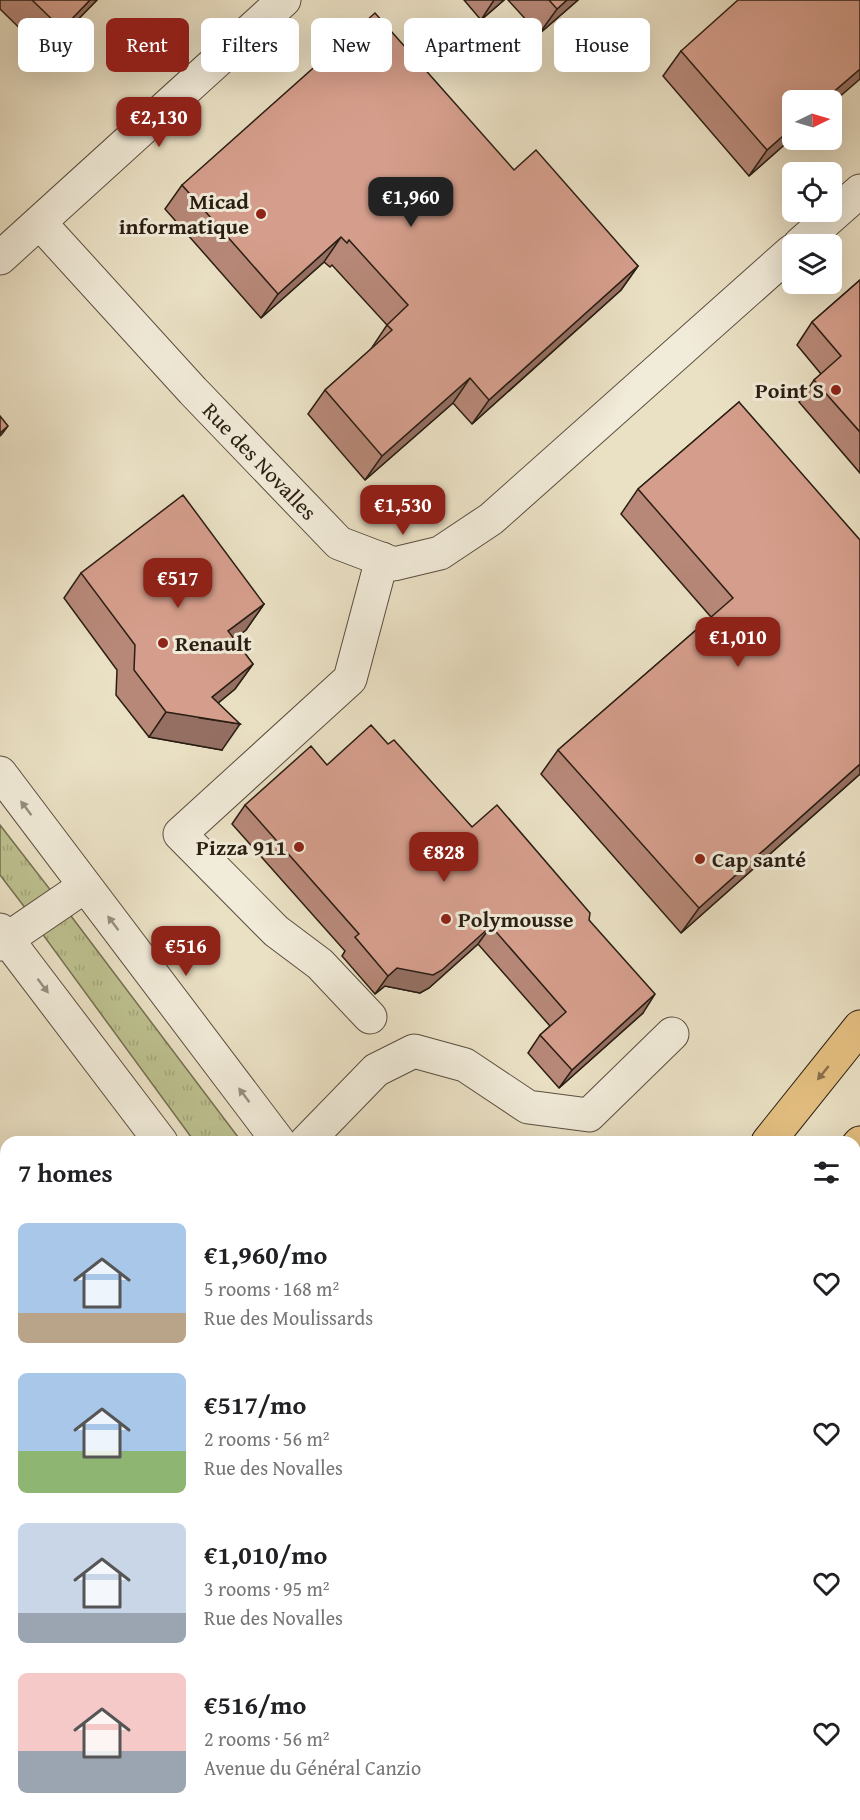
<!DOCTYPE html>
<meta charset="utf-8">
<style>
body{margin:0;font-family:"Gentium Book Plus",serif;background:#f6f6f6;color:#202124;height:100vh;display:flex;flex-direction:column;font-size:22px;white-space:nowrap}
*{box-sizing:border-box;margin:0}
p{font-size:20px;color:#757577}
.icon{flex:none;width:33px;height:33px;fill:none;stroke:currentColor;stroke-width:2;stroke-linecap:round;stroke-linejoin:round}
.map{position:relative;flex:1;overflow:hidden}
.panel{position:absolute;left:0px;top:1136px;width:861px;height:686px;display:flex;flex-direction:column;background:#fff;border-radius:18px 18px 0 0;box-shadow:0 6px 24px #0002}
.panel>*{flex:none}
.hud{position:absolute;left:18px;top:18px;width:825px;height:54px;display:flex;gap:12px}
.needle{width:39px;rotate:85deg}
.tools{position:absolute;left:782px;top:90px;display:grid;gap:12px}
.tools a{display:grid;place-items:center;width:60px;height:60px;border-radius:9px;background:#fff;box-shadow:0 6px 24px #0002;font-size:30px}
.price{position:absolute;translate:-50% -51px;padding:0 14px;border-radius:12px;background:#8f2418;color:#fff;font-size:20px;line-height:39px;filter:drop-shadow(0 2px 3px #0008)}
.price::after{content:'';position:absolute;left:50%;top:36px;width:18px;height:14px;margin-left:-9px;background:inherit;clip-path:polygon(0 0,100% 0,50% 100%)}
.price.current{background:#222;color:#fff}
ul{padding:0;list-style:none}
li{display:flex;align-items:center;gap:18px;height:150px;padding:0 18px}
li span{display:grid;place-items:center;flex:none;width:168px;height:120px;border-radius:9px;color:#555}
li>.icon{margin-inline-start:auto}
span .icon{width:72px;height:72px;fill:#fffc;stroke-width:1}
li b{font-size:26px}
h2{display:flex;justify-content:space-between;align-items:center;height:72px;padding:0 18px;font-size:26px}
.chip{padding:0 21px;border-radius:9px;background:#fff;box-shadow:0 6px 24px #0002;font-size:21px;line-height:54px}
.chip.current{background:#8f2418;color:#fff}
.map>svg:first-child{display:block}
.grass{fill:url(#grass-tufts);stroke:#746f51;stroke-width:1.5}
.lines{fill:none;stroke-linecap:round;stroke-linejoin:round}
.minor-casing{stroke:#5a4e3f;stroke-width:35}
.major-casing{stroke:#2a1e13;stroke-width:35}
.minor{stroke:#f1ebd9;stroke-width:33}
.major{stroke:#e5c082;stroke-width:33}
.wall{fill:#b78878;stroke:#2a1e13;stroke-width:1.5}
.shaded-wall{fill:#956f62;stroke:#2a1e13;stroke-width:1.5}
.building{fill:#d59e8c;stroke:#2a1e13;stroke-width:1.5}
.oneway{fill:#978f80}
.oneway2{fill:#886f4a}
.poi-dot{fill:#8f2418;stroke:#f1ebd9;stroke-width:2}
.labels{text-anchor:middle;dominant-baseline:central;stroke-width:6;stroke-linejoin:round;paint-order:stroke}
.poi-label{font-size:22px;font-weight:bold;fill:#2a1e13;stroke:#f1ebd9;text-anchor:end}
.street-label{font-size:22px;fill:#2a1e13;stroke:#f1ebd9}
</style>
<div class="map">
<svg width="860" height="1820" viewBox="0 0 860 1820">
<defs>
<pattern id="grass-tufts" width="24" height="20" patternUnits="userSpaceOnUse" patternTransform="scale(1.5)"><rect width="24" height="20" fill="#bdc08f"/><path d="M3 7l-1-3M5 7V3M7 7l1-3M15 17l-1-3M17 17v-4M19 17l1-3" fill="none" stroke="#a3a57a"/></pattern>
</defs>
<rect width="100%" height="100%" fill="#eae0c4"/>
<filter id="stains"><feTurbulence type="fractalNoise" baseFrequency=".00333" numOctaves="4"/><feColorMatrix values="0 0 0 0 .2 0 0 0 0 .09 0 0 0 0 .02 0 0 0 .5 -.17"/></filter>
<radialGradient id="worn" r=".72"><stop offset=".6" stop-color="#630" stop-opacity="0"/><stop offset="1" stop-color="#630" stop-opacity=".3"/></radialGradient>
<g class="grass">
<polygon points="0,825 52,892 26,909 0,875"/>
<polygon points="68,912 241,1141 194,1141 41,932"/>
</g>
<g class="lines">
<defs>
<g id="minor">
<polyline points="40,223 193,391 339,543 394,564 440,553 491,519 792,251"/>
<polyline points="800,244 860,191"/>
<polyline points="0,258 284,0"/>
<polyline points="0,773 279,1142"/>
<polyline points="0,930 161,1142"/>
<polyline points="0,944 85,886"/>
<polyline points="370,1017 320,964 276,931 180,834 350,679 382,559"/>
<polyline points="306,1142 376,1070 414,1051 465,1065 528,1107 589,1115 672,1034"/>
<polyline points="855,1651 860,1653"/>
</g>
<g id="major">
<polyline points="768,1142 860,1027"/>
<polyline points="855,1149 860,1143"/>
<polyline points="220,1820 223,1815"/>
<polyline points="312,1820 317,1815"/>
</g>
</defs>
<use href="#minor" class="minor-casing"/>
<use href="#major" class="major-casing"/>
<use href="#minor" class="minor"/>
<use href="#major" class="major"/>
</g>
<g class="wall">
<polygon points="0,0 97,0 45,53 0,9"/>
<polygon points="464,0 504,0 481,20"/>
<polygon points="508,0 578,0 539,34"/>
<polygon points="681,51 792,100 792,138 749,176 663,76"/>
<polygon points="514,170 638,266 621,290 472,424 453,403 365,480 308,414 325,390 371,349 387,325 332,265 330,267 324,262 261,318 165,209 182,185"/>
<polygon points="860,280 860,473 799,402 814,380 821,374 797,345 812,322"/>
<polygon points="739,402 860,774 681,933 541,774 558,750 711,617 621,514 638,489"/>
<polygon points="81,573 264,604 246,630 234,639 253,664 235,689 218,703 222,750 149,737 116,695 117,670 64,598"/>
<polygon points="388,744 472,827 589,920 643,1013 559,1088 528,1053 540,1035 550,1026 478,944 429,988 420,993 385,986 375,994 342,956 345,951 232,824 245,805 327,765"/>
<polygon points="0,1161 6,1169 6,1354 0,1346"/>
<polygon points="698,1815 837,1815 835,1820 707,1820"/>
</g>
<g class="shaded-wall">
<polygon points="90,0 97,0 45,53 62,29"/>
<polygon points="494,0 504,0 481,20"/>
<polygon points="567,0 578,0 539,34 557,9"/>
<polygon points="860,69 860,79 831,104 831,100 824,100"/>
<polygon points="792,128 792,138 749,176 767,150"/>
<polygon points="341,237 324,262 261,318 278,294"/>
<polygon points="638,266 621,290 472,424 489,400"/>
<polygon points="470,378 453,403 365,480 382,456"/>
<polygon points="8,426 2,434 0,436 0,433"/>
<polygon points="264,604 246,630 210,657 228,631"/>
<polygon points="253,664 235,689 200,718 240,724 222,750 149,737 166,712 212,697"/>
<polygon points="860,764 860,774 681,933 699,908"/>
<polygon points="491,926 478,944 429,988 420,993 385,986 375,994 388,976 397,968"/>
<polygon points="655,994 643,1013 559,1088 572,1070"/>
<polygon points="14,1815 17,1815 13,1820 10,1820"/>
</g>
<g class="building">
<polygon points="32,0 90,0 62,29"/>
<polygon points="549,0 567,0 557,9"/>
<polygon points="738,0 860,0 860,69 824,100 792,100 792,128 767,150 681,51"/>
<polygon points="375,13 514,170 536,150 638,266 489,400 470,378 382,456 325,390 392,330 387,325 408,305 349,240 347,243 341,237 278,294 182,185"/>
<polygon points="860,280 860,432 814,380 841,356 812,322"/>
<polygon points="739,402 860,540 860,764 699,908 558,750 733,598 638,489"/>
<polygon points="0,416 8,426 0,433"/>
<polygon points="183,495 264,604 228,631 253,664 212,697 240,724 166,712 134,670 135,645 81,573"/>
<polygon points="371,725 388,744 394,740 472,827 497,805 590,913 589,920 655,994 572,1070 540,1035 566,1012 491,926 442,970 433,975 397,968 388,976 355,937 359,934 245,805 311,746 327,765"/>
<polygon points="0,1161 6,1169 6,1324 0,1316"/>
<polygon points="6,1702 6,1815 14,1815 10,1820 0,1820 0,1709"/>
<polygon points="855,1759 860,1762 860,1774 855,1783"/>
<polygon points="750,1815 837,1815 835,1820 759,1820"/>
</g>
<defs><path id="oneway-solid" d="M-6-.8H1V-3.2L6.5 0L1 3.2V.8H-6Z" transform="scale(1.5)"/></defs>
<g class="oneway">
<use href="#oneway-solid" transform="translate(26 808) rotate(-127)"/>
<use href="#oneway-solid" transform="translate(113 923) rotate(-127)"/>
<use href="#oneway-solid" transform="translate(43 986) rotate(53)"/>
<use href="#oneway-solid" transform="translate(244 1095) rotate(-127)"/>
</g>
<use class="oneway2" href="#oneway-solid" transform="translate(823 1073) rotate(129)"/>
<g class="poi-dot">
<circle cx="261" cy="214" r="6"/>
<circle cx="836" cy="390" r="6"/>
<circle cx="163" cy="643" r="6"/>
<circle cx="299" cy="847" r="6"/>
<circle cx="700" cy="859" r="6"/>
<circle cx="446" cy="919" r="6"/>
</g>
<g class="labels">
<g class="poi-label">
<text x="249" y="201">Micad<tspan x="249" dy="25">informatique</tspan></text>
<text x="824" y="390">Point S</text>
<text x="175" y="643" text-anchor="start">Renault</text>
<text x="287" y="847">Pizza 911</text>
<text x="712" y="859" text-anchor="start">Cap santé</text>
<text x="458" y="919" text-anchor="start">Polymousse</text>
</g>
<g class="street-label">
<text transform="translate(260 461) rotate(46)">Rue des Novalles</text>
</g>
</g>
<rect width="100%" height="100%" filter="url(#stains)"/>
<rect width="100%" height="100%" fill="url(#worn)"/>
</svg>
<div class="tools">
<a><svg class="needle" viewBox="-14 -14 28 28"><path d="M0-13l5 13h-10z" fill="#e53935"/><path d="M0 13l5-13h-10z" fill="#757577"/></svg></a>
<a><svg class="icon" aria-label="locate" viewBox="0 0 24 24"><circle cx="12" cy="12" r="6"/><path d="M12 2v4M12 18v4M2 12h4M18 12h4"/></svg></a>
<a><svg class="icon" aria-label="layers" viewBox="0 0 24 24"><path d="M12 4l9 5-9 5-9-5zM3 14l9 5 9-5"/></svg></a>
</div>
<b class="price" style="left:159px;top:148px">€2,130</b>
<b class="price current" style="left:411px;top:228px">€1,960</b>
<b class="price" style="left:403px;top:536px">€1,530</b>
<b class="price" style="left:178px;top:609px">€517</b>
<b class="price" style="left:738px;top:668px">€1,010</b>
<b class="price" style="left:444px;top:883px">€828</b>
<b class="price" style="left:186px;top:977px">€516</b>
<div class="hud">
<a class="chip">Buy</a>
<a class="chip current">Rent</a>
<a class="chip">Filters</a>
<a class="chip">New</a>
<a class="chip">Apartment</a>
<a class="chip">House</a>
</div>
<section class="panel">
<h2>7 homes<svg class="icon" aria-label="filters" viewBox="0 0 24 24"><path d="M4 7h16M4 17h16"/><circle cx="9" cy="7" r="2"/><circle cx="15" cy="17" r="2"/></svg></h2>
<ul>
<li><span style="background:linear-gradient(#a9c7e8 75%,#b9a48a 0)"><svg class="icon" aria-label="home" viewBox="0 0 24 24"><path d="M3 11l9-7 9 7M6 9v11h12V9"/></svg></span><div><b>€1,960/mo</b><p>5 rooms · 168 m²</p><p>Rue des Moulissards</p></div><svg class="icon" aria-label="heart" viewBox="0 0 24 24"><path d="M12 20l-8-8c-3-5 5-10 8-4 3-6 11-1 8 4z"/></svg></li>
<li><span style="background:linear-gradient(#a9c7e8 65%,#8fb573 0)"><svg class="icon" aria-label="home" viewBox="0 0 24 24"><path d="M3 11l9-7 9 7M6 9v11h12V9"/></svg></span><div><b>€517/mo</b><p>2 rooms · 56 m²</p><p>Rue des Novalles</p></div><svg class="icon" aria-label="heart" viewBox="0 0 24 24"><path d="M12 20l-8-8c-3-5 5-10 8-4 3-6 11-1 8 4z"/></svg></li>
<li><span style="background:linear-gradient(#c9d6e8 75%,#9aa5b1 0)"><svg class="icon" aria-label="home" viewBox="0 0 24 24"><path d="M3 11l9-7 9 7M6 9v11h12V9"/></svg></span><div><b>€1,010/mo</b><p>3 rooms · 95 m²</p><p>Rue des Novalles</p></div><svg class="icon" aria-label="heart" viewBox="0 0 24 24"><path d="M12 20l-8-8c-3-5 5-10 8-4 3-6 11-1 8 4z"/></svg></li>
<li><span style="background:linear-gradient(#f6c9c9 65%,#9aa5b1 0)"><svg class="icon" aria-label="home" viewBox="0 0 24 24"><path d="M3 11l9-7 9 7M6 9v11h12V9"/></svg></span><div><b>€516/mo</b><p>2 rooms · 56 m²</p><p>Avenue du Général Canzio</p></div><svg class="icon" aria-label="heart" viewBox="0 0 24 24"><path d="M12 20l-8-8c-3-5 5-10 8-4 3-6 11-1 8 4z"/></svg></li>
</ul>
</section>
</div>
